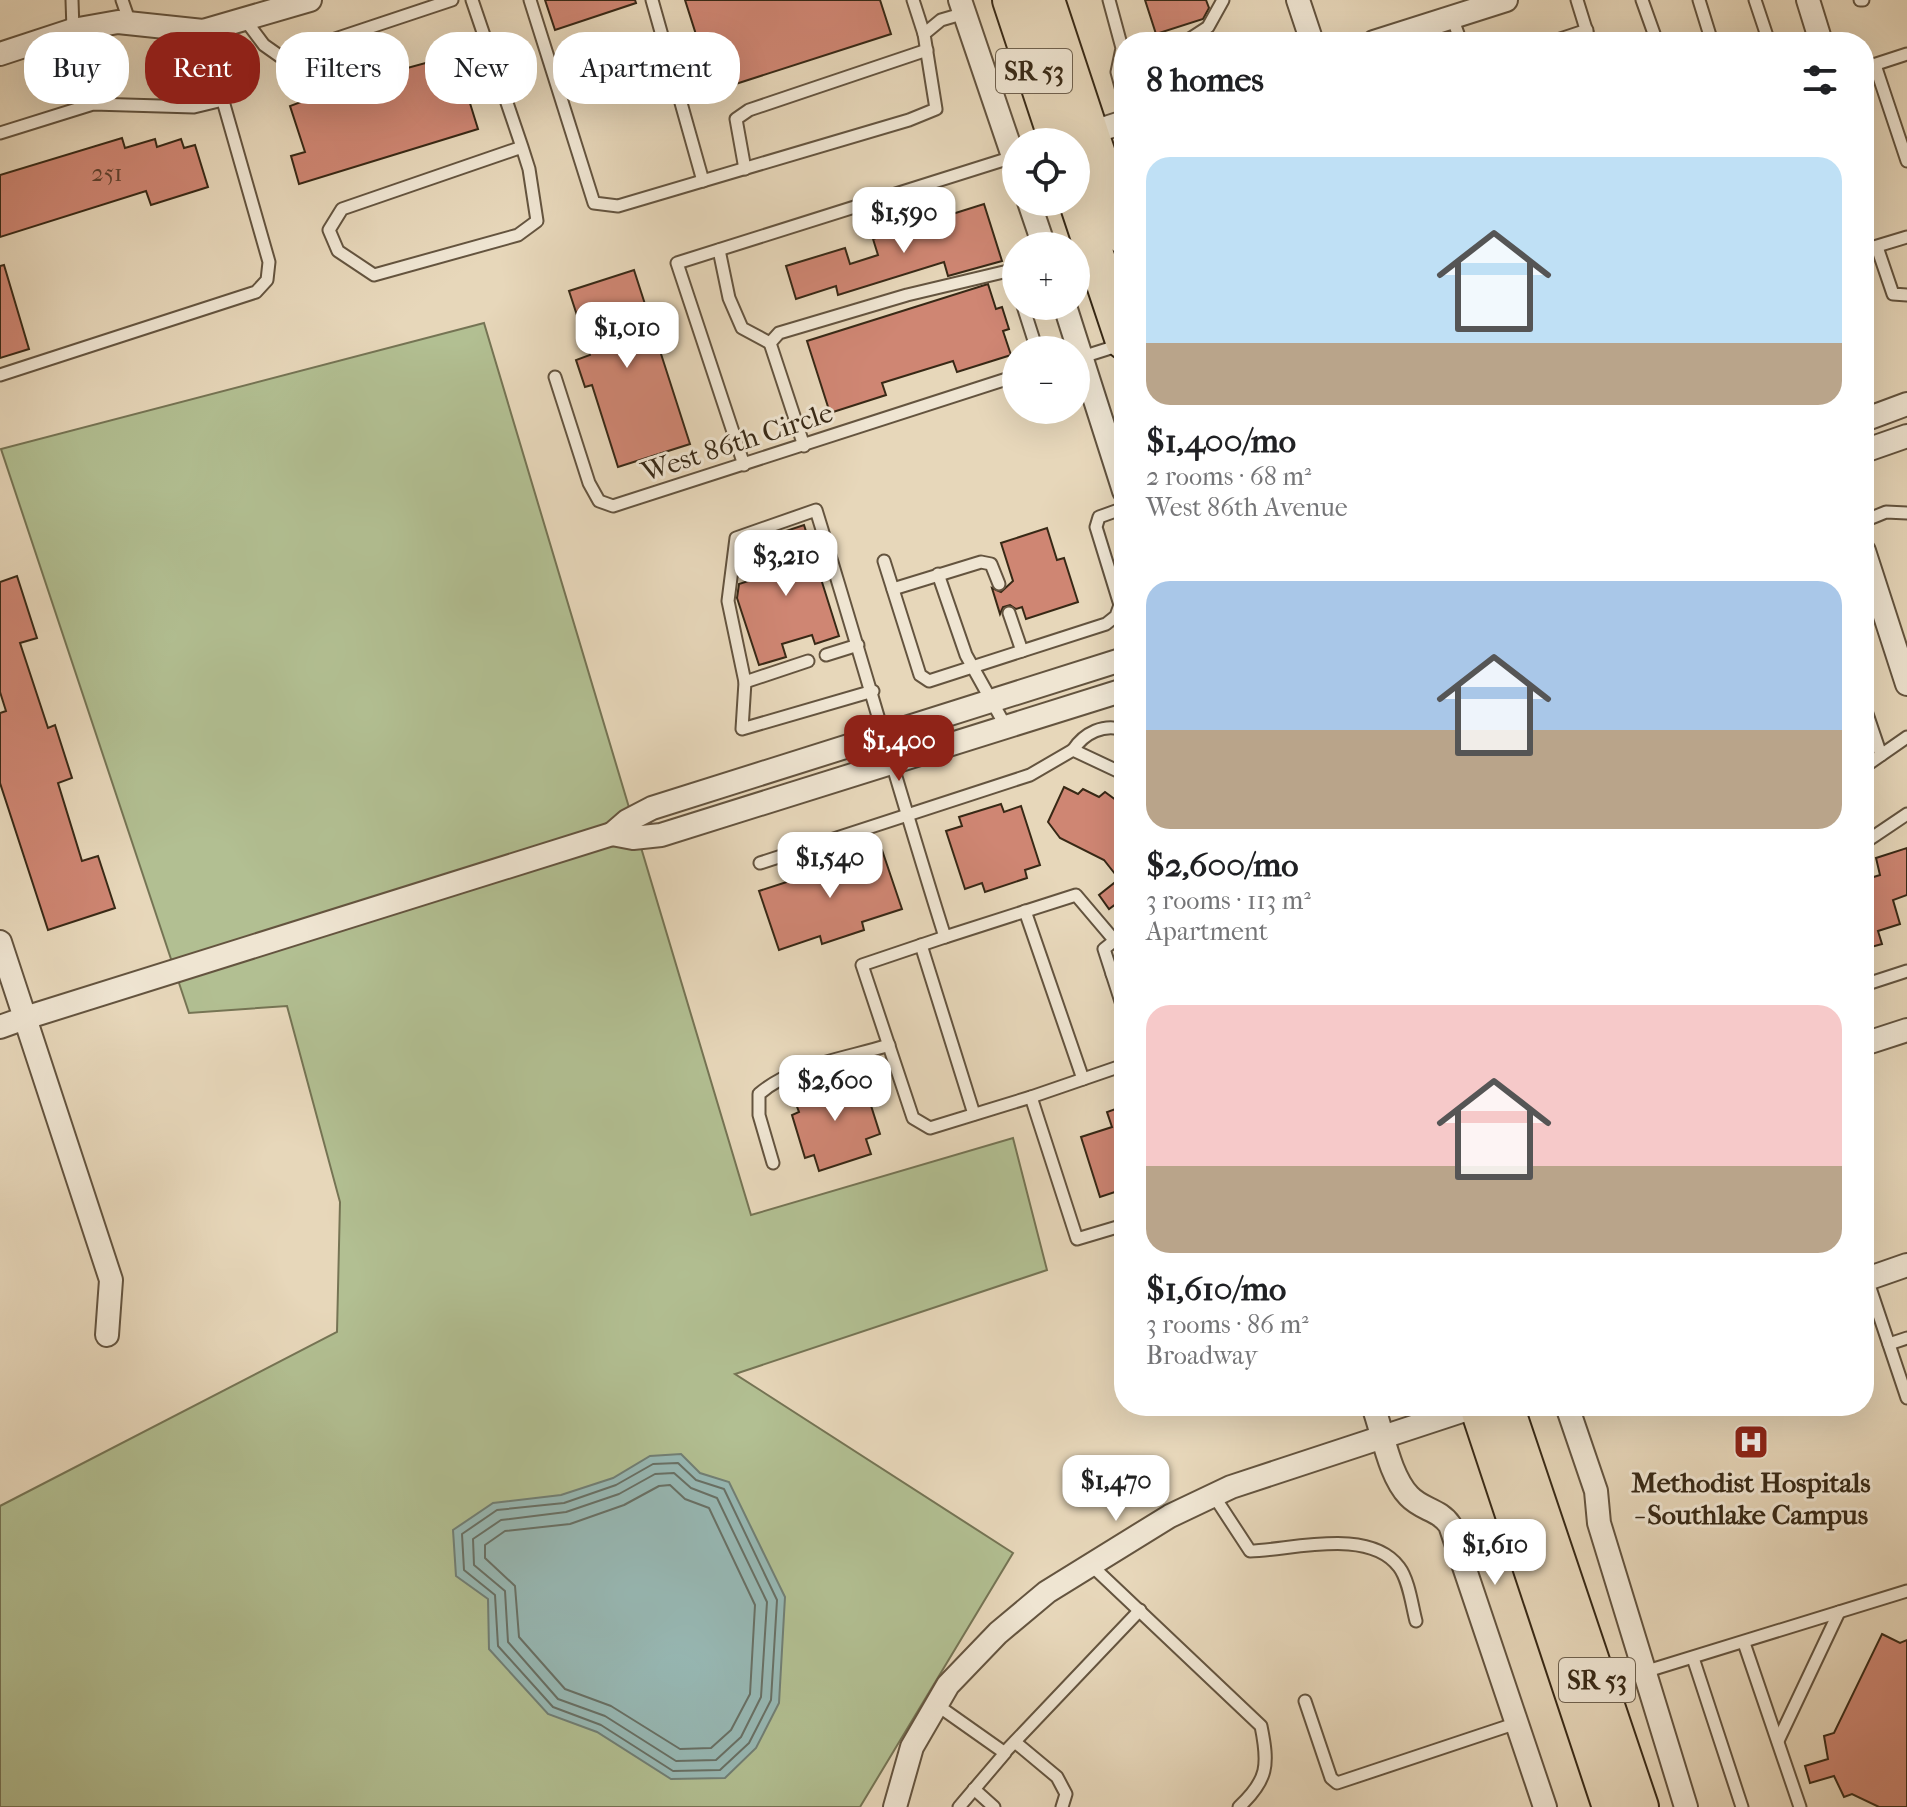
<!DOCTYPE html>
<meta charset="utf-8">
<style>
body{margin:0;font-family:"IM FELL French Canon",serif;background:#f2f2f2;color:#202124;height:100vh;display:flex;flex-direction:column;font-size:30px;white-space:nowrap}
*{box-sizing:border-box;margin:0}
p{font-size:26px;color:#757577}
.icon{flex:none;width:44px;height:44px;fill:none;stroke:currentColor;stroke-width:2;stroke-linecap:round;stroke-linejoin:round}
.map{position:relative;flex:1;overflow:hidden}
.drawer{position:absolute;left:1114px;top:32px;width:760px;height:1384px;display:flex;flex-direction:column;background:#fff;border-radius:32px;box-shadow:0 8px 32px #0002}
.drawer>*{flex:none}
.guide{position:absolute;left:24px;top:32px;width:760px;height:72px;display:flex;gap:16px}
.fabs{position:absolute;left:1002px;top:128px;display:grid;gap:16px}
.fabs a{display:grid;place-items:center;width:88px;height:88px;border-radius:50%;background:#fff;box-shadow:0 8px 32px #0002;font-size:40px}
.price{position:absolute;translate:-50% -68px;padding:0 18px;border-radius:16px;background:#fff;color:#222;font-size:26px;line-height:52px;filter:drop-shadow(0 2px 4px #0008)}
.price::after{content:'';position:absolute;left:50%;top:48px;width:24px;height:18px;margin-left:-12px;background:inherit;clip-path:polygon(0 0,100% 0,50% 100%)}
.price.active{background:#8f2418;color:#fff}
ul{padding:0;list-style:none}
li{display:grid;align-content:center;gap:16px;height:424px;padding:0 32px}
li span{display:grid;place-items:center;height:248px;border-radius:24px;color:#555}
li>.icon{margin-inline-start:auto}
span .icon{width:144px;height:144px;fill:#fffc;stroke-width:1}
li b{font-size:34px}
h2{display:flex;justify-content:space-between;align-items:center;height:96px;padding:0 32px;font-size:34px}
.tag{padding:0 28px;border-radius:32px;background:#fff;box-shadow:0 8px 32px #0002;font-size:28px;line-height:72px}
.tag.active{background:#8f2418;color:#fff}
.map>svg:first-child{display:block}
.green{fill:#b2bf92;stroke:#757454;stroke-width:2}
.water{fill:#97b8b4;stroke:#717f75;stroke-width:2}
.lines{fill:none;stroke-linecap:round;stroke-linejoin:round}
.shore{stroke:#687065;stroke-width:2}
.building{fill:#cf8673;stroke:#382916;stroke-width:2}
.service-casing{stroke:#64543f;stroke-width:15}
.minor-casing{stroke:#64543f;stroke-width:26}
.primary-casing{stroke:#382916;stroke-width:40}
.service{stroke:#efe5d2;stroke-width:11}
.minor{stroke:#efe5d2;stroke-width:22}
.primary{stroke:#e7d7ba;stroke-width:36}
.labels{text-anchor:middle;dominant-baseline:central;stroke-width:6;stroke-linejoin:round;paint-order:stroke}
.number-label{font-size:24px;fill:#5e402d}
.shield{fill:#efe5d2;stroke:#6f614e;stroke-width:2}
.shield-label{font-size:26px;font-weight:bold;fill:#382916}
.street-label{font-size:28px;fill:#382916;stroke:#efe5d2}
.poi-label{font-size:28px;font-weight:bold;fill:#382916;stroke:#efe5d2}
</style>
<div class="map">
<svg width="1907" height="1807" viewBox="0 0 1907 1807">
<rect width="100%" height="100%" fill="#e7d7ba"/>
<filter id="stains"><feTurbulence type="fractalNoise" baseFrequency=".0025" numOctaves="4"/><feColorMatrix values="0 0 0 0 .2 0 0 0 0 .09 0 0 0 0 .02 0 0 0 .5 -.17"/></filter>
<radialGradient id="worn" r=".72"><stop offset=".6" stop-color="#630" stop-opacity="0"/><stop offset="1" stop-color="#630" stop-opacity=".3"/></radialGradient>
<polygon class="green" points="484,323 751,1215 1013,1138 1047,1270 735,1374 1013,1553 860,1807 0,1807 0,1506 337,1332 340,1202 287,1006 189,1013 1,449"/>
<polygon class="water" points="681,1454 700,1473 729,1482 785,1597 779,1703 756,1748 725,1778 671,1779 597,1732 548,1714 489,1649 488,1599 456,1576 453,1530 493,1503 561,1495 613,1478 650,1456"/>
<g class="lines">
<g class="shore">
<polygon points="678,1463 696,1480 724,1489 777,1600 771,1700 749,1743 720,1770 673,1771 601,1725 553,1707 498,1646 495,1595 464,1570 462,1534 497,1510 564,1503 616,1485 653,1464"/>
<polygon points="674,1473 691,1488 717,1498 767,1602 761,1697 741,1737 716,1760 676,1761 605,1716 558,1699 508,1642 505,1591 474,1565 473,1539 501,1520 566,1512 619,1494 655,1474"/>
<polygon points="670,1485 685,1499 709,1508 755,1605 750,1694 731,1730 711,1748 680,1749 611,1706 565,1689 519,1637 515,1586 485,1558 485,1545 505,1531 570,1524 624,1505 659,1486"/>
</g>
</g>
<g class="building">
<polygon points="545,0 635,0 636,3 555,30"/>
<polygon points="685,0 880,0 891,34 714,91"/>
<polygon points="1145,0 1206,0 1209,8 1203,19 1156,34"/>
<polygon points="455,55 478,129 299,184 291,156 305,152 290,106 336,89 332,77 363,68 378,76"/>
<polygon points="122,138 125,148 155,139 157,147 181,139 184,148 195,145 208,187 151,205 146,191 0,237 0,175"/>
<polygon points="984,204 1002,261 948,276 944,262 838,295 836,286 796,299 786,266 845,248 850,264 878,255 873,239"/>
<polygon points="4,265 29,349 0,358 0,266"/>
<polygon points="634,270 690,444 618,467 592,385 585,387 576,360 590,355 569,291"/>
<polygon points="988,284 996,309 1002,307 1009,329 1003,331 1011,355 957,372 953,361 882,383 886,395 830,413 807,341"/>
<polygon points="804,525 839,636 815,644 812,635 782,644 786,657 759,665 737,598 739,584 770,574 759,540"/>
<polygon points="1047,528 1057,560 1064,558 1078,602 1026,619 1022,607 1016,609 1010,605 1003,607 1000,614 992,588 1001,592 1013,581 1001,543"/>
<polygon points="17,576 37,638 20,643 48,728 55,725 72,778 58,783 82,861 98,856 115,908 48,930 0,783 0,713 6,711 0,692 0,582"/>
<polygon points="1064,787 1078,794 1083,789 1099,797 1105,792 1124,806 1124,898 1109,909 1099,895 1119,879 1104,860 1060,838 1048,822"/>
<polygon points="1001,804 1004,812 1021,806 1040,865 1025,870 1027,878 985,892 982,883 965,889 946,831 962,826 959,817"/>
<polygon points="1907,848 1907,895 1893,900 1900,924 1878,931 1882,944 1864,949 1864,880 1880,875 1876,858"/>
<polygon points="882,850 902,909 862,922 864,930 822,944 820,936 779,950 759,891 799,878 797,870 839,855 842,864"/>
<polygon points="853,1076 858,1092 866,1090 880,1134 866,1139 871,1154 819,1171 814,1155 805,1158 792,1115 799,1112 793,1096"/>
<polygon points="1124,1106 1124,1189 1100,1197 1081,1137 1112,1127 1107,1112"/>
<polygon points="1882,1634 1900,1643 1907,1640 1907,1807 1879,1807 1852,1794 1844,1797 1834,1776 1810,1783 1805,1766 1828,1759 1824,1736 1834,1733"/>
</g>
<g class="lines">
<defs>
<g id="service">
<polyline points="72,0 73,30"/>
<polyline points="122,0 130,23"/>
<polyline points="472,0 522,147 529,169 537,221 518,235 374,275 338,251 329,230 342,209 522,147"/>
<polyline points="530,0 594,203 618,206 909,120 936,109 924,34 941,20 965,13"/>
<polyline points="652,0 703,181"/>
<polyline points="913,0 924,34"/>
<polyline points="1109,0 1122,48 1117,72 1124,98"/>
<polyline points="1577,0 1590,42"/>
<polyline points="1642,0 1657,42"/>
<polyline points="1699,0 1712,42"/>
<polyline points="1755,0 1769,42"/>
<polyline points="1860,0 1863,0"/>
<polyline points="1452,17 1461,42"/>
<polyline points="246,21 264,45 281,57 452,0"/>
<polyline points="1185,42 1208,27 1223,0"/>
<polyline points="1551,42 1587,30"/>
<polyline points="1875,65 1907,161"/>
<polyline points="1864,68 1907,54"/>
<polyline points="0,133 93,104 194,107 223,100"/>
<polyline points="745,169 736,119 749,110 927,50"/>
<polyline points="1877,247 1893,294 1907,295"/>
<polyline points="719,250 729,298 742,328 770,343"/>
<polyline points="1864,250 1907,237"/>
<polyline points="1016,269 1012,270 1016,283"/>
<polyline points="1023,306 1037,350"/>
<polyline points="1079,358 1120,345"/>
<polyline points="0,375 256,292 267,280 269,262 203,31"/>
<polyline points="555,377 589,483 599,501 613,506 1016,376"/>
<polyline points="804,446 770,343 779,333 907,295 1012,270"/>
<polyline points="744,465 677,263 1013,157"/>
<polyline points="1864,521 1886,512 1907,513"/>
<polyline points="884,561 920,675 929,681 1106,624 1116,616 1120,605 1096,527 1099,517 1124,508"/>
<polyline points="938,574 966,655 1005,725"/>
<polyline points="893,589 981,562 991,564 999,584"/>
<polyline points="1009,613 1022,651"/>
<polyline points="826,655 858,645"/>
<polyline points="745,682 808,661"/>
<path d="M 873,691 L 742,729 L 745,682 L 728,601 L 736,538 L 816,510 C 860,652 900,795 945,937 L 1076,895 L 1115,941"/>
<polyline points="1864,705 1881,755"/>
<path d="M 1073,750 C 1084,733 1104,723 1124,730"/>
<polyline points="1864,767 1907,737"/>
<polyline points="1864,843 1907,814"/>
<polyline points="760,863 1030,775 1073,750 1124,774"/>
<polyline points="1025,911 1083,1079"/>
<polyline points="1124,933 1104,949 1124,1011"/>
<polyline points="945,937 862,965 913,1118 930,1128 1031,1097"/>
<polyline points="921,945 974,1114"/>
<polyline points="1112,974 1124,971"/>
<polyline points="1864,985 1907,971"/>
<polyline points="1124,1065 1031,1097 1077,1239 1124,1225"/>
<path d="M 773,1163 L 759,1115 L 759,1094 C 792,1065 848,1058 889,1045"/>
<polyline points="1867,1279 1907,1398"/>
<polyline points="1889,1344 1907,1338"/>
<path d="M 1214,1496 L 1250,1551 C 1292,1550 1369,1527 1399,1567 C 1409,1580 1412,1606 1416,1621"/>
<path d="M 1091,1565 L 1261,1726 C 1269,1765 1268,1780 1239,1807"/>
<polyline points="1744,1643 1800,1807"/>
<polyline points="1693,1658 1742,1807"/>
<polyline points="1644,1672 1907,1591"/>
<polyline points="1305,1701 1331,1778 1337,1783 1517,1723"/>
<polyline points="937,1705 1005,1753 959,1807"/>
<polyline points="1778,1741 1839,1612"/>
<polyline points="1015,1742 1057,1777 1066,1794 1062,1807"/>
<polyline points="1004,1753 1140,1610"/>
<polyline points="974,1789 994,1807"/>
</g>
<g id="minor">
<polyline points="960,0 1016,165"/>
<polyline points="1298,0 1312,42"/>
<polyline points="1808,0 1821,42"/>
<polyline points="1374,42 1506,0"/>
<polyline points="0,54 73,30 118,22 203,31 310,0"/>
<polyline points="1078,137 1124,122"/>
<polyline points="1029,202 1044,246"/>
<polyline points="1065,306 1124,491"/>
<polyline points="1864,420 1907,404"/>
<polyline points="1864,451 1907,436"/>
<polyline points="1864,551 1907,684"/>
<polyline points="1124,659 652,808 627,821 612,834 633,838 661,835 1124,690"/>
<polyline points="0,942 25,1018 0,1027"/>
<polyline points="1864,1044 1907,1030"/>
<polyline points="1864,1280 1907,1265"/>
<polyline points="107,1335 111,1280 25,1018 612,834"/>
<path d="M 1373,1406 C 1383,1433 1389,1475 1409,1496 C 1422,1510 1439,1509 1450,1525 L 1545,1807"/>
<polyline points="1567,1406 1596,1491 1599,1523 1686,1807"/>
<polyline points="895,1807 912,1747 948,1685 998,1633 1047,1592 1170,1516 1231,1487 1477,1406"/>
</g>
<g id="primary">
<polyline points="1011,0 1058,142"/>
<polyline points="1046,0 1124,236"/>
<polyline points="1076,197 1124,341"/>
<polyline points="1478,1406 1611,1807"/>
<polyline points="1505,1406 1640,1807"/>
</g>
</defs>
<use href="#service" class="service-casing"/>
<use href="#minor" class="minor-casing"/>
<use href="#primary" class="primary-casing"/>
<use href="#service" class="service"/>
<use href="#minor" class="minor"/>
<use href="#primary" class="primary"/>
</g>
<defs>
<symbol id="hospital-square" viewBox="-11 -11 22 22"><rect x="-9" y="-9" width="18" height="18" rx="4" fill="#8f2418" stroke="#efe5d2"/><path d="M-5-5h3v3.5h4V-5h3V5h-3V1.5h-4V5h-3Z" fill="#fff"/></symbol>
</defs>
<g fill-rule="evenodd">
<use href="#hospital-square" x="1731" y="1422" width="40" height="40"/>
</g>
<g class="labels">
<g class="number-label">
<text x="107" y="173">251</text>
</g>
<g class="shield">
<rect x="996" y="49" width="76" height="44" rx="6"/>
<rect x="1559" y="1658" width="76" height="44" rx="6"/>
</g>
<g class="shield-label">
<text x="1034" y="71">SR 53</text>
<text x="1597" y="1680">SR 53</text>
</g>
<g class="street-label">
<text transform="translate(737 442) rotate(-18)">West 86th Circle</text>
</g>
<g class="poi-label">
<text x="1751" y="1482">Methodist Hospitals<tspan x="1751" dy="32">- Southlake Campus</tspan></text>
</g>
</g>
<rect width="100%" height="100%" filter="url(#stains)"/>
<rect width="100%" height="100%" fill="url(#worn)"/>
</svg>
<div class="fabs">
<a><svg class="icon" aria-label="locate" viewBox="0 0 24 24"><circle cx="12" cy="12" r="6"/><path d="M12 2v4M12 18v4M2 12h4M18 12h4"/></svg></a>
<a>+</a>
<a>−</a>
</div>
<b class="price" style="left:904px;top:255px">$1,590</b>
<b class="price" style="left:627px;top:370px">$1,010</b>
<b class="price" style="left:786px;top:598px">$3,210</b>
<b class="price active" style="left:899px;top:783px">$1,400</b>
<b class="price" style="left:830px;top:900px">$1,540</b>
<b class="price" style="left:835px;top:1123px">$2,600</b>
<b class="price" style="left:1116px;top:1523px">$1,470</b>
<b class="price" style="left:1495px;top:1587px">$1,610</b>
<div class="guide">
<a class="tag">Buy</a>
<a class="tag active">Rent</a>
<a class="tag">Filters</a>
<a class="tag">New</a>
<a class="tag">Apartment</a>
</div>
<section class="drawer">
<h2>8 homes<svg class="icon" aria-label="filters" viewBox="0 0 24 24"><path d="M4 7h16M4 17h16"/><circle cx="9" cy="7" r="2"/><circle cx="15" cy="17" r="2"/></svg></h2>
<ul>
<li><span style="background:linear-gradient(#bfe0f5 75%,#b9a48a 0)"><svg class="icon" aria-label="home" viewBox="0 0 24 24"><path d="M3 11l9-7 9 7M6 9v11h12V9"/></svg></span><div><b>$1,400/mo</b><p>2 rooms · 68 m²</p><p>West 86th Avenue</p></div></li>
<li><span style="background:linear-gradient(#a9c7e8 60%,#b9a48a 0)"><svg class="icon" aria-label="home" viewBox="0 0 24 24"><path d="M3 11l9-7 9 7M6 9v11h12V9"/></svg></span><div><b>$2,600/mo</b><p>3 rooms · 113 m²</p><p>Apartment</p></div></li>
<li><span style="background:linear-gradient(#f6c9c9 65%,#b9a48a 0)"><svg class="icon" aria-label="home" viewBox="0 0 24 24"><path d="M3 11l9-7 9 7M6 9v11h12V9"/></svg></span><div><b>$1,610/mo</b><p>3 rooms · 86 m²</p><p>Broadway</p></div></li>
</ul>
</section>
</div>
